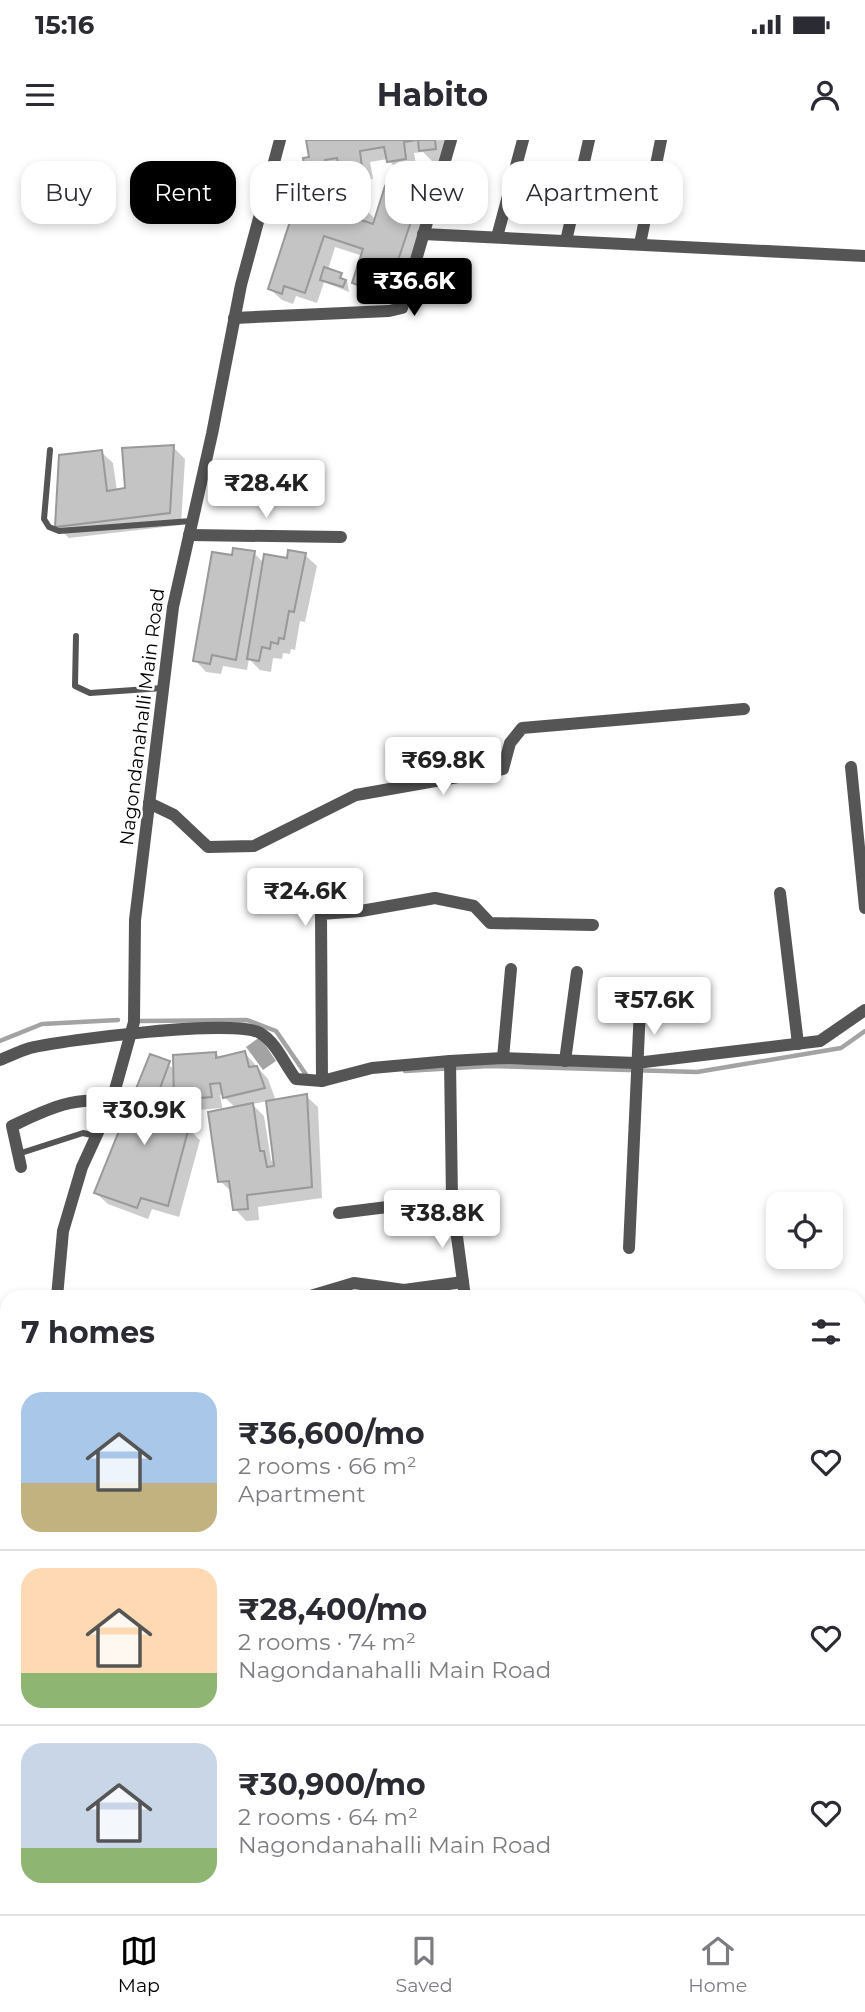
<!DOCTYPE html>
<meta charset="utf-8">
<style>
body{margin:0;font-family:Montserrat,sans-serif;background:#f7f7f7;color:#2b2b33;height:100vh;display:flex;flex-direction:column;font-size:26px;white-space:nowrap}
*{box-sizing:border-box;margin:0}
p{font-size:23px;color:#7c7c81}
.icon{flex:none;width:38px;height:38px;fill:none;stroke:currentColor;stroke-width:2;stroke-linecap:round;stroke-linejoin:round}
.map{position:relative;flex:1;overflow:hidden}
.details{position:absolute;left:0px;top:1150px;width:866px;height:625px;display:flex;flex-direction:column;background:#fff;border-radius:21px 21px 0 0;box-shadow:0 4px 10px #0003}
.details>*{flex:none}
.top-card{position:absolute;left:21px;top:21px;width:824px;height:63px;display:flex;gap:14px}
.fabs{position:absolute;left:766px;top:1052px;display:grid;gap:14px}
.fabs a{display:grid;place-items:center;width:77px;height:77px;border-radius:14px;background:#fff;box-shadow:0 4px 10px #0003;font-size:35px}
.price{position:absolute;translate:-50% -60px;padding:0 16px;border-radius:7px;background:#fff;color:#222;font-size:23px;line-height:46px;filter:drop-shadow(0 2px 4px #0008)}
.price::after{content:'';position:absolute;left:50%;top:42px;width:21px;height:16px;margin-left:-10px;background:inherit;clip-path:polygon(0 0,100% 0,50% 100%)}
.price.on{background:#000;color:#fff}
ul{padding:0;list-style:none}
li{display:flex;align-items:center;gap:21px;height:175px;padding:0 21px}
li+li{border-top:2px solid #e1e1e2}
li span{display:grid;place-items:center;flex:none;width:196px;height:140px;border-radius:21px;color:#555}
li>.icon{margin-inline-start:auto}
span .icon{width:84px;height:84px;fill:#fffc;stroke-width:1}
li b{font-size:30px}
h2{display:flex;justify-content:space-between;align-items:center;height:84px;padding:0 21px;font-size:30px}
.tag{padding:0 24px;border-radius:21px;background:#fff;box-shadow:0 4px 10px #0003;font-size:24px;line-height:63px}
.tag.on{background:#000;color:#fff}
.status{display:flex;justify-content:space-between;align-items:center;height:49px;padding:0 35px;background:#fff;direction:ltr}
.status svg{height:19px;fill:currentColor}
header{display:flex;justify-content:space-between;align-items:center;height:91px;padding:0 21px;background:#fff;font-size:32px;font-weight:700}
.tabs{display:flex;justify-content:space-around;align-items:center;height:98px;border-top:2px solid #e1e1e2;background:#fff;font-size:19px;color:#7c7c81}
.tabs a{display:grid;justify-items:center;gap:4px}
.tabs .on{color:#000}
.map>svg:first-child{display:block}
.water{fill:#a3a3a3}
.shadow{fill:#0003;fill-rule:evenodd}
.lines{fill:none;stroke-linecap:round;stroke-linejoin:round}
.stream{stroke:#a3a3a3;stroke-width:4.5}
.building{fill:#c4c4c4;stroke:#999;stroke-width:2}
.lane{stroke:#555;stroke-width:6}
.street{stroke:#555;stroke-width:12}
.secondary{stroke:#222;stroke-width:14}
.labels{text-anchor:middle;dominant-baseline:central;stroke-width:5;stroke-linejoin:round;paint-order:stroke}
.street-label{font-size:19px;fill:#000;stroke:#fff}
</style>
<div class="status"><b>15:16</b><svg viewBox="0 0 49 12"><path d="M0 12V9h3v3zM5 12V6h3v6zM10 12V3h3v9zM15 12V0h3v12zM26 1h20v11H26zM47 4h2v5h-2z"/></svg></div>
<header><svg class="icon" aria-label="menu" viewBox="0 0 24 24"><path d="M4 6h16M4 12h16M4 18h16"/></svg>Habito<svg class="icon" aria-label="person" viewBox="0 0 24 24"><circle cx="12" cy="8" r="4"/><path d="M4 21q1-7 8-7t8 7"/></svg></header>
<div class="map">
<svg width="865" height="1774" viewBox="0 0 865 1774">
<rect width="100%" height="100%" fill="#fff"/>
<polygon class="water" points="260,897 276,921 263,930 246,907"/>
<g class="shadow">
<polygon points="308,0 452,0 447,20 433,22 423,12 414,13 417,30 400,33 388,19 370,22 373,39 353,43 341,31 336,31 338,46 320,49 308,38 311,18"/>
<polygon points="422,47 433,59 401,158 381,154 379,159 365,155 354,143 363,116 335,107 328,130 347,140 349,152 324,142 317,163 296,156 293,164 282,160 270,149 325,77 364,68 376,80"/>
<polygon points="173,307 185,319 181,385 69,398 57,386 101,312 113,323 117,351 127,349"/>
<polygon points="254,413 265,424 305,415 317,426 305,482 300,481 295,510 291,509 290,514 283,513 282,519 273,518 271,532 260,530 249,519 247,530 223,526 221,534 206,532 195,520 234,417"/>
<path d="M 216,913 L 221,919 L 245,913 L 268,939 L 276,961 L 306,956 L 318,967 L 322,1058 L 258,1067 L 259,1080 L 246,1081 L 235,1069 L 233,1053 L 220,1041 L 221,968 L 187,971 L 175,959 L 175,950 L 164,980 L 188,989 L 200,1000 L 179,1077 L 152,1069 L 148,1079 L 108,1064 L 96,1053 L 151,916 L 175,929 ZM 224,954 L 224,957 L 236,968 L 223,971 L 220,955 ZM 268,961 L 275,1024 L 271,1020 L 264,976 L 252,964 Z"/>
</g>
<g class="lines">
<g class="stream">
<polyline points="141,881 247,880 276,891 307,936"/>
<polyline points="0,901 42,884 118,880"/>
<polyline points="405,931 489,926 697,932 841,908 865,891"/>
<polyline points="859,1706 865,1704"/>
<polyline points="67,1774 113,1768"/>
</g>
</g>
<g class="building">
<polygon points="306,0 417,0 404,2 406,19 387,22 384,7 360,11 362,28 340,32 337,18 325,20 328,35 306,38 303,18 309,17"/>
<polygon points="418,0 435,0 436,9 419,11"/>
<polygon points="408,41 423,46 389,147 369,143 368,149 352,143 363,109 324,96 305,153 284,146 282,154 268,149 295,66 324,75 330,56 365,67 361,80 373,84 385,46 393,48 395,42 407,45"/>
<polygon points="324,127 342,133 340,138 346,140 343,147 320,140"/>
<polygon points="174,305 170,373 55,387 59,315 102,310 107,351 125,348 122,308"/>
<polygon points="233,408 255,411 236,520 212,515 210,524 193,521 212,412 232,415"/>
<polygon points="288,410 306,413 294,472 289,471 284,499 279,498 278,504 271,502 270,509 262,507 259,521 247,519 264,414 287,418"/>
<polygon points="245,911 249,927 257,926 265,948 223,958 220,943 210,944 212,957 174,960 173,915 216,912 216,918"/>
<polygon points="150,914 170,921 151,973 189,987 168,1066 141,1058 137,1068 94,1053"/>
<polygon points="307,954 312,1047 247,1055 248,1069 233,1070 229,1041 218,1042 208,972 253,963 260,1011 264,1011 267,1027 274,1026 266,961"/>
</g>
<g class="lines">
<g class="lane">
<polyline points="50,310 44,379 49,387 59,391 191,381"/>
<polyline points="76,496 75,546 90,553 163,548"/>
<polyline points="18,1014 83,993 96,996"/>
<polyline points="586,1157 613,1157"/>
</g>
<g class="street">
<polyline points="423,94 865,116"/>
<polyline points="497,97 523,0"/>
<polyline points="566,101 589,0"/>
<polyline points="640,104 661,0"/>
<polyline points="234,178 389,171 402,168 451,0"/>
<polyline points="189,395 341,397"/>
<polyline points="851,627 865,768"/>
<polyline points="149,663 174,675 208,707 254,706 356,655 503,629 510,603 522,588 744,569"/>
<polyline points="780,753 798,904"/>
<polyline points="503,918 511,829"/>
<path d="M 0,920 C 10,916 20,911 30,908 C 64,900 235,878 260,893 C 276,902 285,925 296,939 L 322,941 L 372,928 L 450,921 L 452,1059 L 339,1073"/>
<polyline points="450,921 503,918 636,923 820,901 865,870"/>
<polyline points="565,921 577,832"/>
<polyline points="322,941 321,774 361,771 435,758 474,766 490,783 593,785"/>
<path d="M 21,1027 L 12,986 C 42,972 78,953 111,964"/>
<polyline points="452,1059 465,1157"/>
<polyline points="629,1108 640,868"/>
<polyline points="57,1157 63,1091 82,1027 111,964 134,882 135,780 173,467 212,294 241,145 280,0"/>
<polyline points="307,1157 354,1143 404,1150 463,1142"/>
<polyline points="479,1774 483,1768"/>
</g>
<g class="secondary">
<polyline points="0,1428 7,1427"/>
<polyline points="859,1721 865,1719"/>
<polyline points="608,1768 651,1774"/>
<polyline points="702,1774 734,1768"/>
</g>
</g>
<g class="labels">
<g class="street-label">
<text transform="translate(142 577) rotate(-83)">Nagondanahalli Main Road</text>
</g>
</g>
</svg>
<div class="fabs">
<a><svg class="icon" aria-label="locate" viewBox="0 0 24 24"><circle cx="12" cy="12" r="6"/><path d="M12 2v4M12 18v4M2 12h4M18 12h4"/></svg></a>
</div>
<b class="price on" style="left:414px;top:178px">₹36.6K</b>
<b class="price" style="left:266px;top:380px">₹28.4K</b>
<b class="price" style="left:443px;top:657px">₹69.8K</b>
<b class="price" style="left:305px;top:788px">₹24.6K</b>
<b class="price" style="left:654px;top:897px">₹57.6K</b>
<b class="price" style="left:144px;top:1007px">₹30.9K</b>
<b class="price" style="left:442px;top:1110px">₹38.8K</b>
<div class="top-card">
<a class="tag">Buy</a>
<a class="tag on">Rent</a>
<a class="tag">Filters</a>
<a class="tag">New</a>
<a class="tag">Apartment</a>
</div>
<section class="details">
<h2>7 homes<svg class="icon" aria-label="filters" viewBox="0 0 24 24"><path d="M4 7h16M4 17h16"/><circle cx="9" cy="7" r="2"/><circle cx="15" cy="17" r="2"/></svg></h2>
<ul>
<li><span style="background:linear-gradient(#a9c7e8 65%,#c2b280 0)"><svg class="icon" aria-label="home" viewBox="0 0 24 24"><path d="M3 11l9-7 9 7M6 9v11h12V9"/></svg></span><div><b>₹36,600/mo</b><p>2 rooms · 66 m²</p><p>Apartment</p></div><svg class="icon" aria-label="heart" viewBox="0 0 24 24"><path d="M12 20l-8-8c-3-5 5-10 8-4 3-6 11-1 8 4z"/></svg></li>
<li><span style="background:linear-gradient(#ffd9b3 75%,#8fb573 0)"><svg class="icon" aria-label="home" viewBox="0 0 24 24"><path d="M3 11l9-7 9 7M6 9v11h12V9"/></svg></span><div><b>₹28,400/mo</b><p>2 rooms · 74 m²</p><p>Nagondanahalli Main Road</p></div><svg class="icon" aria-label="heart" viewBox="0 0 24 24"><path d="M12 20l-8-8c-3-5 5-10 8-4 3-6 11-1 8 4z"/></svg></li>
<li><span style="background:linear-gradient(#c9d6e8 75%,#8fb573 0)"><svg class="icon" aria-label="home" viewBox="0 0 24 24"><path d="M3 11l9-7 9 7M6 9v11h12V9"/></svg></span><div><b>₹30,900/mo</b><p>2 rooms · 64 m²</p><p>Nagondanahalli Main Road</p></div><svg class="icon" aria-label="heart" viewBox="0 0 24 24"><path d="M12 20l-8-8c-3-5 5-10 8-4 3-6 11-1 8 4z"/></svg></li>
</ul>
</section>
</div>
<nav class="tabs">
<a class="on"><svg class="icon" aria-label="map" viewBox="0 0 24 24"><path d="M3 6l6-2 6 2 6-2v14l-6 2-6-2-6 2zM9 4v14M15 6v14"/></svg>Map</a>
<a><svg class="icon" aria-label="saved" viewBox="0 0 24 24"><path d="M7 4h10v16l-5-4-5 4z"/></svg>Saved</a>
<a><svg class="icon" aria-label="home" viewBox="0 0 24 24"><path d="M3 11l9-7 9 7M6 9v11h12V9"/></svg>Home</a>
</nav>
